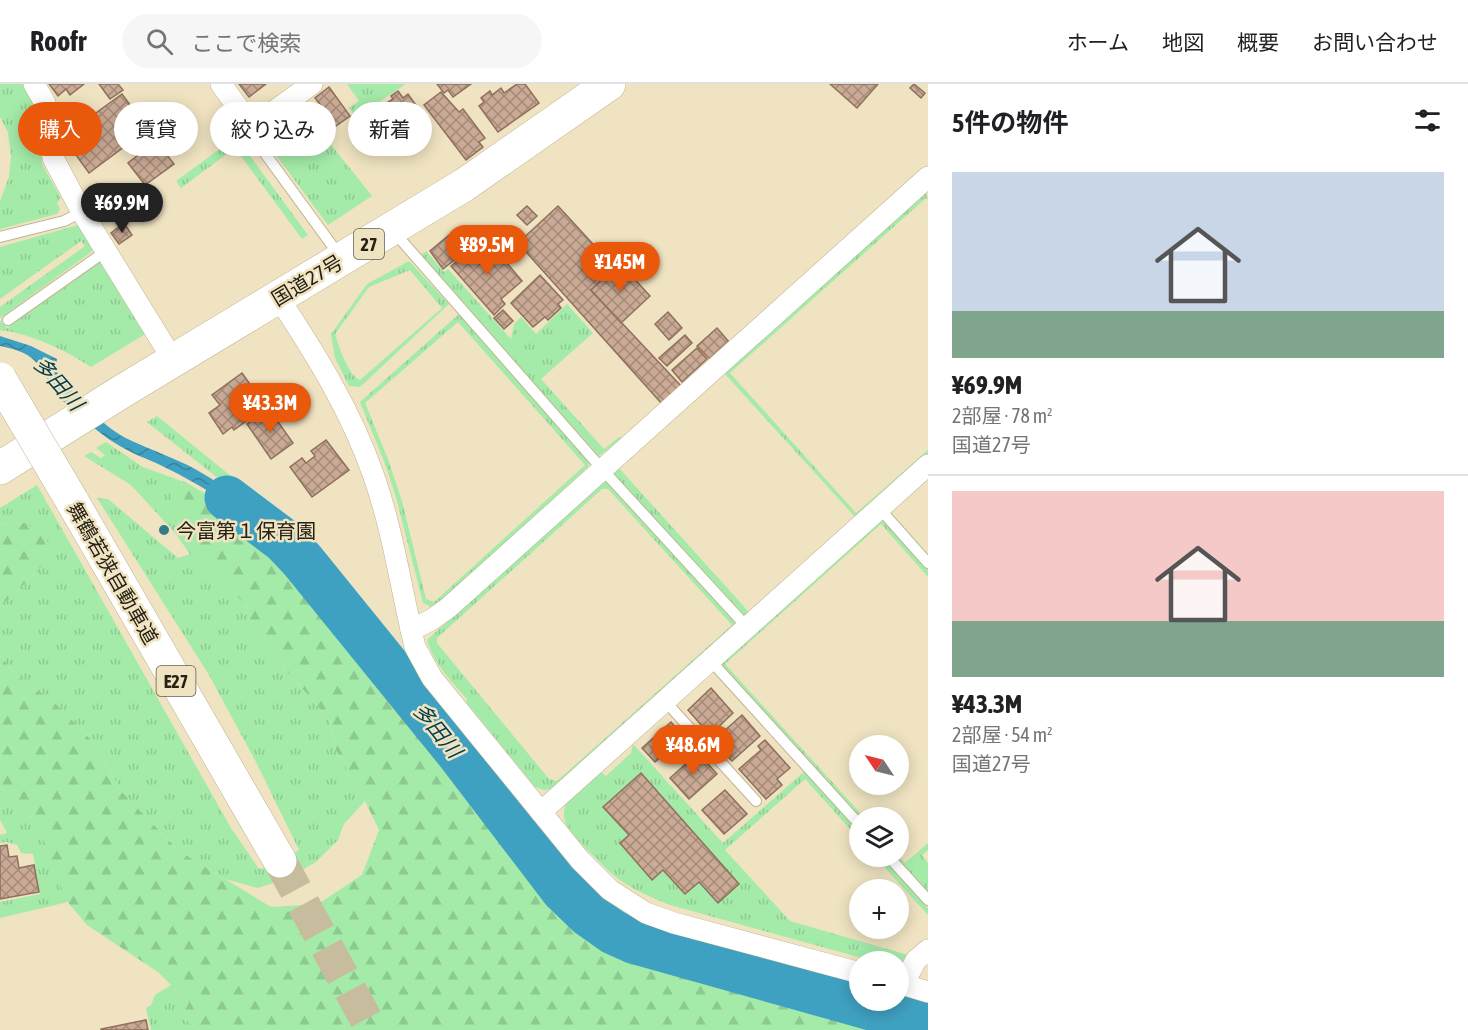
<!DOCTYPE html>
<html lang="ja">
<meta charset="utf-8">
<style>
body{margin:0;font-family:"Asap Condensed","Noto Sans JP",sans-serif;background:#f6f6f6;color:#202124;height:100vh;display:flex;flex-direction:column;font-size:22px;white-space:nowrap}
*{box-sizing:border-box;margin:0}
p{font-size:20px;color:#757577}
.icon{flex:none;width:33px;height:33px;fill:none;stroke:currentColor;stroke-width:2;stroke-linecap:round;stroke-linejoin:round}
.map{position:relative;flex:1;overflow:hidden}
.sheet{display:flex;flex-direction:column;background:#fff;width:540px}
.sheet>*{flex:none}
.hud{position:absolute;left:18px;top:18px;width:570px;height:54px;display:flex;gap:12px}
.needle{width:39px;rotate:305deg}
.controls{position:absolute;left:849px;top:651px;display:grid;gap:12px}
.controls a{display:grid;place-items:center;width:60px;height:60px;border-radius:50%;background:#fff;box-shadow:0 3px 15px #0003;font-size:30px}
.price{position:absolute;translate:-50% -51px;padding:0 14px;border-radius:21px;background:#ea580c;color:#fff;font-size:20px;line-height:39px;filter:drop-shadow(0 2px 3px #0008)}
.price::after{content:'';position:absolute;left:50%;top:36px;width:18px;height:14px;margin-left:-9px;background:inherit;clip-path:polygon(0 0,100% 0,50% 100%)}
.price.active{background:#222;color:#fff}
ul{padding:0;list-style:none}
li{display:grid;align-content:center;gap:12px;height:318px;padding:0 24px}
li+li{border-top:2px solid #e0e0e0}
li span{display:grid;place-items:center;height:186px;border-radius:0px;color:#555}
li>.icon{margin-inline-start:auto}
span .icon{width:108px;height:108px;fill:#fffc;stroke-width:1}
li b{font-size:26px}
h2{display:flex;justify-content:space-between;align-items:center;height:72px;padding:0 24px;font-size:26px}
.pill{padding:0 21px;border-radius:27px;background:#fff;box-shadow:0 3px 15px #0003;font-size:21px;line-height:54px}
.pill.active{background:#ea580c;color:#fff}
header{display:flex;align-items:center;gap:36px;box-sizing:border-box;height:84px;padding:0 30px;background:#fff;border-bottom:2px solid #e0e0e0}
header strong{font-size:28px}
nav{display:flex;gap:33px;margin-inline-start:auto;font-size:21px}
.search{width:420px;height:54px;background:#f6f6f6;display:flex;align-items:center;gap:15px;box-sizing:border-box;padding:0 21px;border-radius:33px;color:#757577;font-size:22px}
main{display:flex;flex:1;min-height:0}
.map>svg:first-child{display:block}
.grass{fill:url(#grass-tufts);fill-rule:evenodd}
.forest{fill:url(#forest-firs)}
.water{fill:url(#water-waves)}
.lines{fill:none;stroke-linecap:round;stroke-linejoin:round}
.river{stroke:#3fa1c1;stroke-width:45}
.building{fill:url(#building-cross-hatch);stroke:#8e705d;stroke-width:1.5}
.highway-tunnel{stroke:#c7bc9e;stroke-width:33;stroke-dasharray:33 16;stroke-linecap:butt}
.lane-casing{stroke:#c0b493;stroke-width:12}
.street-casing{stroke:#c0b493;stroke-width:22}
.highway-casing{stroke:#c0b493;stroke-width:34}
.lane{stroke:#fff;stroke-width:10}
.street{stroke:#fff;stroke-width:21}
.highway{stroke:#fff;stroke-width:33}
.highway-bridge-casing{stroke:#c0b493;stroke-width:34;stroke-linecap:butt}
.highway-bridge{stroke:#fff;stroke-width:33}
.poi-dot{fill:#357b87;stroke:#efe3c1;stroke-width:2}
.labels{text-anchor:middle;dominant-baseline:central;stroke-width:5;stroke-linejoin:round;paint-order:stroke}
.shield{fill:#efe3c1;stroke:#625b48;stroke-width:1.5}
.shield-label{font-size:18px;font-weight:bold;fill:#262114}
.street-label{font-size:20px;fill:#262114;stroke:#efe3c1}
.poi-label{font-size:20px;fill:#262114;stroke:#efe3c1;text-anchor:start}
.water-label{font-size:21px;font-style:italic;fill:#003c4d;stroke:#efe3c1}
</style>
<header>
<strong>Roofr</strong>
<div class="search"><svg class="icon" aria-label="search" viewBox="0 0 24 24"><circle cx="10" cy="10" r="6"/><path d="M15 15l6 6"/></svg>ここで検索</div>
<nav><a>ホーム</a><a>地図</a><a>概要</a><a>お問い合わせ</a></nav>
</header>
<main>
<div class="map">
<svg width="928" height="946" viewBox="0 0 928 946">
<defs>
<pattern id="grass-tufts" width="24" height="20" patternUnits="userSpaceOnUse" patternTransform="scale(1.5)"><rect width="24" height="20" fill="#a4ebaa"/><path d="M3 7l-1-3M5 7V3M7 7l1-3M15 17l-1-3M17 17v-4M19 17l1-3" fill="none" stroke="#8dc991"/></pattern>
<pattern id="forest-firs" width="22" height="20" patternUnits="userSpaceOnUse" patternTransform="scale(1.5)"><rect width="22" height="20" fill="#a4ebaa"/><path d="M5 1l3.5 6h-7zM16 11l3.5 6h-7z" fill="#8dc991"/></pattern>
<pattern id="water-waves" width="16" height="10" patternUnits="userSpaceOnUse" patternTransform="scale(1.5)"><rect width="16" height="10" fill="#3fa1c1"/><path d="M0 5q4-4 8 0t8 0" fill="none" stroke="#35839c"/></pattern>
<pattern id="building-cross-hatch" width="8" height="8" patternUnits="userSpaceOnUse" patternTransform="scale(1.5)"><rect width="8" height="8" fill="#caaa95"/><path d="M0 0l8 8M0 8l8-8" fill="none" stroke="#a48a78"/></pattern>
</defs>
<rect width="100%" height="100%" fill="#efe3c1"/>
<g class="grass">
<polygon points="0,0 26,0 38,23 42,80 61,114 57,119 60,125 57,130 0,145 0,117 9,93 11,71 8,48 0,33"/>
<polygon points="347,0 406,0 356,33 349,24 359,17"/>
<polygon points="273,36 300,71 325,53 372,112 328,141 261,51 262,45"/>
<polygon points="236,53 308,151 302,155 235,64 181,104 176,97"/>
<polygon points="926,109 928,116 926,114 730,289 856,429 928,366 928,371 857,435 724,289"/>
<polygon points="78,141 93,165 90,169 0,234 0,223 85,162 81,157 0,215 0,163"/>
<polygon points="426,167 444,188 448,185 511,255 514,240 521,233 536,250 567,220 593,249 541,295 604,365 619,353 623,353 599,372 423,174 422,170"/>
<path d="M 102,177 L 147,249 L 91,283 C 65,266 32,250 0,246 L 0,236 L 7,244 Z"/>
<path d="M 409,177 L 449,220 L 360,303 L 349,302 L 335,274 L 331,250 L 367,200 ZM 410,186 L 442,224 L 360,296 C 348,291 339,263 335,250 L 369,203 Z"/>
<path d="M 459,230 L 589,377 L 588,383 L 433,524 L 423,519 L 397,417 L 386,382 L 360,318 ZM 458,238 L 585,381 L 434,518 L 426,515 L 402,417 L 388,375 L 365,319 Z"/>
<path d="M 157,332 L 270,424 L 314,465 L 542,749 C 581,795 606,824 664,844 L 859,901 L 859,910 L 657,854 C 612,839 592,822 562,786 L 307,469 L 286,448 L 147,338 Z"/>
<polygon points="106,358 143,383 187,399 179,400 180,435 175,449 131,401 84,372 91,368 101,374 105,371 96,364"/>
<polygon points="618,383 748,527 746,533 614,390 614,387"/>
<path d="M 605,396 L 738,541 L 552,705 L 544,706 L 535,703 L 466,618 L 467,615 C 451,597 434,580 427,556 ZM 602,405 L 608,405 L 732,541 L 557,697 L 549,695 L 437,559 L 437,554 Z"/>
<polygon points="37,401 231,744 259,785 278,780 299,766 256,678 209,591 97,414 108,415 178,474 190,470 222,494 249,526 249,544 329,635 336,666 365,717 344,740 338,756 316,778 288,794 258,804 225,795 179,767 121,707 95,660 54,618 20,594 0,572 0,523 37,488 25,439 0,441 0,424"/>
<polygon points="882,434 928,486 928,493 881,440 725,580 864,733 860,733 720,580"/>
<path d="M 633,660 L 723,759 L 805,687 L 859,748 L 859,755 L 805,695 L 725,766 L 790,837 L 908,871 L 899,880 L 898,878 L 873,877 L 670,821 C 655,815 639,808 624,799 C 610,790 574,754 566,740 C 563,734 564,727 565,721 L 601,688 L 606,692 L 631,669 Z"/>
<polygon points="0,702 39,741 45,766 68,818 0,834 0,818 40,810 33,770 21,769 17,761 7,758 0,759 0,751 7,749 0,736"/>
<polygon points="928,759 928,766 922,771 928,779 928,809 895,773 899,772 905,779"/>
<polygon points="875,773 882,773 928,824 928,831"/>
<polygon points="171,901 189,919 181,932 198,946 151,946 146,924 151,921 155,911"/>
</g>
<g class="forest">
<polygon points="187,399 214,415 241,426 273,451 295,475 457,672 557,807 586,836 611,852 635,861 915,940 918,946 198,946 181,932 189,919 158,888 87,841 65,815 45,766 39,741 0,702 0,572 20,594 54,618 95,660 121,707 179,767 271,823 318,820 362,791 379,746 365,717 336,666 329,635 249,544 249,526 222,494 190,470 175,449 180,435 170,412 179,400"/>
<polygon points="25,439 42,450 53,465 37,488 0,523 0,441"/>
</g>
<path class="water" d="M 0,252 L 31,262 L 57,275 L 56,284 L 58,290 C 80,315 101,343 132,357 C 153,367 175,374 195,385 C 227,403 256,426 286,448 L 273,452 C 237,423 198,399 156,379 C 142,373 129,368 115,359 C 100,350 86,337 72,325 C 38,298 52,271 0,262 Z"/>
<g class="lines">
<polyline class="river" points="227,414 284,457 302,476 460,671 563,806 589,831 613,848 633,857 928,940"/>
</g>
<g class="building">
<polygon points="49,0 84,0 70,11 66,5 58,12"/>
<polygon points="99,0 118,0 123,6 110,15"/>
<polygon points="239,0 266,0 249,13"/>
<polygon points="437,0 471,0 453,13 448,6 444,9"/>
<polygon points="517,0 525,0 539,19 498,48 479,22 484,18 481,14 490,7 492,11 501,4 504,9"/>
<polygon points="830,0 878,0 857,24"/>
<polygon points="914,0 925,9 921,14 910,4"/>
<polygon points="329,3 350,32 336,42 315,14"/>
<polygon points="398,7 403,14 408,10 418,24 392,42 379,24 393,15 391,12"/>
<polygon points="441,8 459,28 463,25 485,54 479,58 483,63 466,76 424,21"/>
<polygon points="122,10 148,45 89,89 63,53"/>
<polygon points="316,21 333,43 302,66 286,44"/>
<polygon points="156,57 174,80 145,101 128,79"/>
<polygon points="527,122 537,132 527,141 517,131"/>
<polygon points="558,122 615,184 591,206 681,302 662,320 518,159"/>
<polygon points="124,139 132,151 119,160 111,149"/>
<polygon points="449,151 463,169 443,185 430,167"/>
<polygon points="482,156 493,169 496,166 522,197 501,215 505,220 494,231 451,182"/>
<polygon points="620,179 650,212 621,239 591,206"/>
<polygon points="540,191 563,216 558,220 561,224 548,236 545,233 533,243 511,219"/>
<polygon points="503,226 513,237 504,245 494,234"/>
<polygon points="668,228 682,244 669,256 655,240"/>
<polygon points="717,244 729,258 711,276 697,262"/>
<polygon points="685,251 692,259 667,282 659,274"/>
<polygon points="697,264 707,275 682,298 672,286"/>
<polygon points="242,289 266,323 234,346 232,343 223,350 209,329 220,321 212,311"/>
<polygon points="269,325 293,359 271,375 247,340"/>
<polygon points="326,356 349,386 312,413 290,383 302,374 306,379 315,372 311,367"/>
<polygon points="711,604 733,629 710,651 688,626"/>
<polygon points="742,631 760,652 732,677 713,657"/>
<polygon points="671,638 691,662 676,676 668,667 655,678 642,664"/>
<polygon points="765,656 790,684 777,695 782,701 766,715 739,685 761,666 758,662"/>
<polygon points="698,669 717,690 689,715 670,694"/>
<polygon points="641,689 739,800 718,819 699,798 685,810 663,786 652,796 620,759 629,751 603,723"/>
<polygon points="725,706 747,730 724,750 702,726"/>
<polygon points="7,761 9,773 17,772 19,784 34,781 39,808 0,815 0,762"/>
<polygon points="146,936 148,946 101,946 101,945"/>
</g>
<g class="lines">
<polyline class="highway-tunnel" points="280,777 372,946"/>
<defs>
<g id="lane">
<polyline points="252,43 253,53 339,171"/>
<polyline points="394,148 602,385 747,543"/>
<polyline points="0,153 64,137 82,128"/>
<polyline points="8,236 106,167"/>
<polyline points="879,424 928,479"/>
<polyline points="710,576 860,741"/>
<polyline points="665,617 756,717"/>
<polyline points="888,772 928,816"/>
</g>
<g id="street">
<polyline points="34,0 45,19 53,74 82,128 173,276"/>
<polyline points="221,0 252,43 312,0"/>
<path d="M 278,213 C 315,269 351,327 373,390 C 393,446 401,505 415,563 L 432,594 L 580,776 L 610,806 L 646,829 L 674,839 L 860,889"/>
<polyline points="411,546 431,536 448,524 928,93"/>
<polyline points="541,728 928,381"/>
<polyline points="898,899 928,908"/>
<polyline points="903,901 916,876 928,866"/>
</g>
<g id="highway">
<polyline points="0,384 121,308 464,101 609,0"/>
<polyline points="72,417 280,777"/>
</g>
</defs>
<use href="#lane" class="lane-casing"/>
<use href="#street" class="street-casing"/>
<use href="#highway" class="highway-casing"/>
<use href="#lane" class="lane"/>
<use href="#street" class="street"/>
<use href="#highway" class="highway"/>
<defs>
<polyline id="highway-bridge" points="0,295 72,417"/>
</defs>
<use href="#highway-bridge" class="highway-bridge-casing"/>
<use href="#highway-bridge" class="highway-bridge"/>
</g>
<circle class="poi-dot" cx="164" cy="446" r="6"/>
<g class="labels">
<g class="shield">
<rect x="354" y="145" width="30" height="30" rx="4.5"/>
<rect x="156.5" y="582" width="39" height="30" rx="4.5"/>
</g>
<g class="shield-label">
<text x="369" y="160">27</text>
<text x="176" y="597">E27</text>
</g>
<g class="street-label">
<text transform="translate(307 196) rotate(-31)">国道27号</text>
<text transform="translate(113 489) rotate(60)">舞鶴若狭自動車道</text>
</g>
<g class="poi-label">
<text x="176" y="446">今富第１保育園</text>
</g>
<g class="water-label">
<text transform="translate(59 299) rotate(49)">多田川</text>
<text transform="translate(438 646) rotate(51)">多田川</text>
</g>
</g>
</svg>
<div class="controls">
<a><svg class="needle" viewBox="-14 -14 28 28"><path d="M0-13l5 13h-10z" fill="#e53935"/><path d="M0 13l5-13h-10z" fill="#757577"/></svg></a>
<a><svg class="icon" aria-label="layers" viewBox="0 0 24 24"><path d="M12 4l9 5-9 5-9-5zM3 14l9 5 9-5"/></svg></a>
<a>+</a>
<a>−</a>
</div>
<b class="price active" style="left:122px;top:150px">¥69.9M</b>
<b class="price" style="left:487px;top:192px">¥89.5M</b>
<b class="price" style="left:620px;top:209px">¥145M</b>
<b class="price" style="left:270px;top:350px">¥43.3M</b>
<b class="price" style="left:693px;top:692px">¥48.6M</b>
<div class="hud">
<a class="pill active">購入</a>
<a class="pill">賃貸</a>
<a class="pill">絞り込み</a>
<a class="pill">新着</a>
</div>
</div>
<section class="sheet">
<h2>5件の物件<svg class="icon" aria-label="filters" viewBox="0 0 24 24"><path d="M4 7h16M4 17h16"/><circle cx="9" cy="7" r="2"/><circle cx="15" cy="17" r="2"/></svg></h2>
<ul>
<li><span style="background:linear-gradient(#c9d6e8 75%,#7fa58c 0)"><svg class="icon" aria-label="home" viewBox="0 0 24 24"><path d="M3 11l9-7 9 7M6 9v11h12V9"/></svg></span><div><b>¥69.9M</b><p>2部屋 · 78 m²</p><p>国道27号</p></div></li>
<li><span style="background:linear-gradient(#f6c9c9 70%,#7fa58c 0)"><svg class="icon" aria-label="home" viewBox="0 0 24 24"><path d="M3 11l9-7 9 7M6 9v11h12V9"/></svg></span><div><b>¥43.3M</b><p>2部屋 · 54 m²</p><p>国道27号</p></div></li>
</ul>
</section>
</main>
